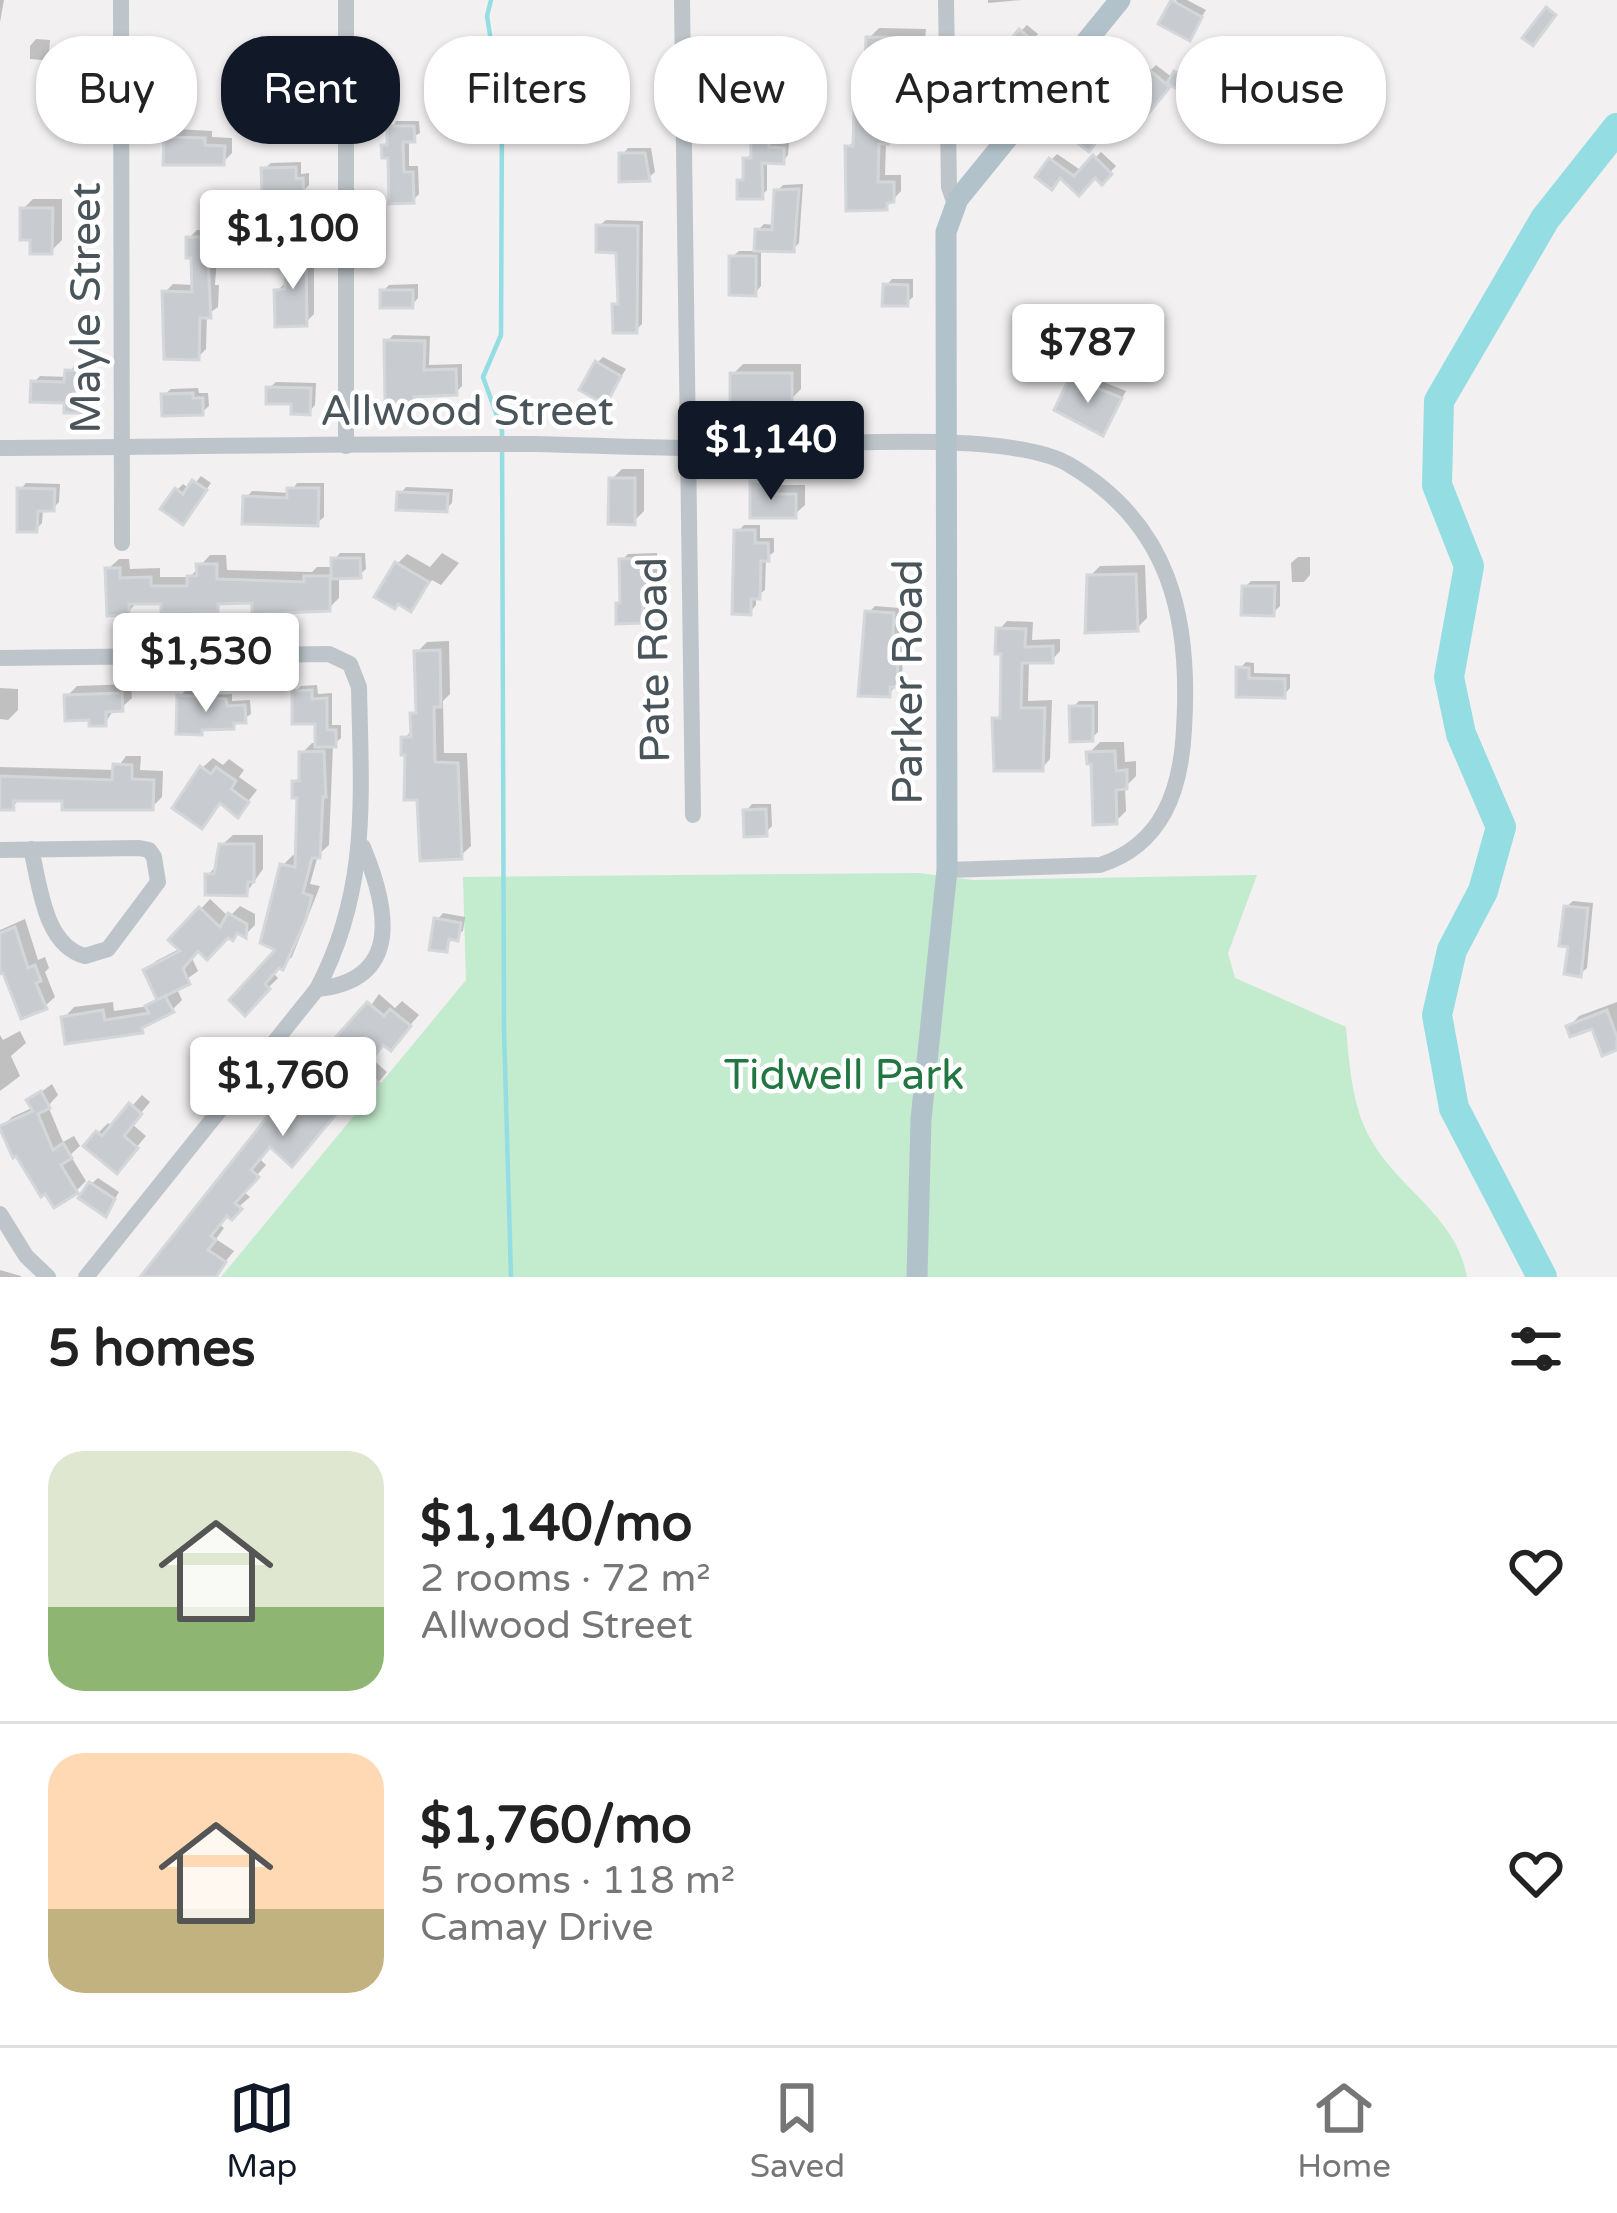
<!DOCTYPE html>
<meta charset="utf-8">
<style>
body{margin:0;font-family:"Varela Round",sans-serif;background:#f6f6f6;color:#222;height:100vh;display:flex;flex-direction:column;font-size:45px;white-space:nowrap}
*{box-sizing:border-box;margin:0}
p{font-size:39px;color:#767676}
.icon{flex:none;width:66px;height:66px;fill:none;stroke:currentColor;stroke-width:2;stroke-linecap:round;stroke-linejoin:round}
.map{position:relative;height:1277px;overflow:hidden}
.sheet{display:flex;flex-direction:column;background:#fff;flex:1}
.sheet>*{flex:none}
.guide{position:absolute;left:36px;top:36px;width:1545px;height:108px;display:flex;gap:24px}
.price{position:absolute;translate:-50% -102px;padding:0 27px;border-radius:12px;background:#fff;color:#222;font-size:39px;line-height:78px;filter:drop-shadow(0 3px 6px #0008)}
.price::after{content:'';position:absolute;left:50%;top:72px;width:36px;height:27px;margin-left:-18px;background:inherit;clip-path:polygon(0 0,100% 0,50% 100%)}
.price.current{background:#111827;color:#fff}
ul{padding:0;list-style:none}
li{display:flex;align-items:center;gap:36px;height:300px;padding:0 48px}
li+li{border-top:3px solid #e0e0e0}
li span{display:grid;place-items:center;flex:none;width:336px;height:240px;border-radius:36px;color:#555}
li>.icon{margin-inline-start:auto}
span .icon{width:144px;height:144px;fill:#fffc;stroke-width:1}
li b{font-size:51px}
h2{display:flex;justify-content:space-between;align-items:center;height:144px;padding:0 48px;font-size:51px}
.chip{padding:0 42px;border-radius:48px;background:#fff;box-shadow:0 3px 9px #0004;font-size:42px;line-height:108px}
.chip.current{background:#111827;color:#fff}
.tabs{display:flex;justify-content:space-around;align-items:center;height:168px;border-top:3px solid #e0e0e0;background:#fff;font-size:33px;color:#767676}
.tabs a{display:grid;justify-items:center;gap:6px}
.tabs .current{color:#111827}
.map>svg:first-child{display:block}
.green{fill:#c3ebcd}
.shadow{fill:#0003}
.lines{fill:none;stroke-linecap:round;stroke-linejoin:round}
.stream{stroke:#94dde3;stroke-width:4.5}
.river{stroke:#94dde3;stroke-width:30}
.building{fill:#c8cbcf;stroke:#d4d7da;stroke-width:3}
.minor{stroke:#bdc5cb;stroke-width:16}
.major{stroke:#b2c2cb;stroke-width:21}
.labels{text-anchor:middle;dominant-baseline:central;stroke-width:9;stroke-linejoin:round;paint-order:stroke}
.street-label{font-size:42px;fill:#4a555b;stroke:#fff}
.park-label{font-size:42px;fill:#217641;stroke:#fff}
</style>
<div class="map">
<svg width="1617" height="1277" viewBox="0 0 1617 1277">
<rect width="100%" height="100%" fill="#f2f0f0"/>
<path class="green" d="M 918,873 L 973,880 L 1257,875 L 1228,953 L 1235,978 L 1346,1027 C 1349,1063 1352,1106 1370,1138 C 1398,1189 1457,1217 1467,1277 L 221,1277 L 466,980 L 463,877 Z"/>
<g class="shadow">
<polygon points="0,0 4,0 0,22"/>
<polygon points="988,0 1022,0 988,3"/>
<polygon points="1176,0 1187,0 1206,10 1189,37"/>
<polygon points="1027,25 1038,34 1021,56 1021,31"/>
<polygon points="879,28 926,29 925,38 902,65 869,38"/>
<polygon points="36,39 50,40 49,53 43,60 30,59 30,46"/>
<polygon points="58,49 77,49 77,72 71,78 52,55"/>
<polygon points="1200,50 1217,60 1206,79 1186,91 1172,82 1154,104 1150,71 1156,65 1173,78 1182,66 1187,69"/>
<polygon points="256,57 257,72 251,79 238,79 237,64 244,58"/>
<polygon points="758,101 772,101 773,143 789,143 788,155 783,161 767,160 767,190 761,196 740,181 746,174 746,159 753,152 753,107"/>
<polygon points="865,103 896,104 895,133 886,142 885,175 901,175 901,191 886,207 848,147 856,139 857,111"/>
<polygon points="1090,113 1107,125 1095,141 1073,135"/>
<polygon points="396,121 419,121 420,133 409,139 409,166 418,166 419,194 413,200 384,146"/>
<polygon points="176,129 212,131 212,137 232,138 232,153 223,162 167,138"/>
<polygon points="628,148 651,148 655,172 648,178 622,155"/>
<polygon points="1101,152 1116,166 1102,181 1095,175 1079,191 1051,160 1057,154 1082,171"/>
<polygon points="301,162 301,174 309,173 309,185 303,191 264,169 271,163"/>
<polygon points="803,184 799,243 793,249 761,248 761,286 755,293 732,257 739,251 757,251 758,230 764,224 775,225 777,191 783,185"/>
<polygon points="33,199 62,199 62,240 51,251 23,209"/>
<polygon points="606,220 643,221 642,324 636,330 615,305 620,300 619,250 599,226"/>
<polygon points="197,230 219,230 215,285 219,285 218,307 207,315 206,349 198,357 165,292 173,284 195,285 189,238"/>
<polygon points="298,242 314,242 314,314 305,323 277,291 286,282 289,251"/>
<polygon points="892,279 913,279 913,297 906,303 886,286"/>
<polygon points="418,284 418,298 412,305 383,291 389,285"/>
<polygon points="393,335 430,336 429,365 462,364 462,386 456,392 419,394 412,400 387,342"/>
<polygon points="603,357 626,369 606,401 597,363"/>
<polygon points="743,364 801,364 801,389 791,399 760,399 754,405 733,374"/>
<polygon points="74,365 94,366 93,404 86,410 34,382 40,376 68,377"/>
<polygon points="1079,372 1126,391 1103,432 1072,378"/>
<polygon points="276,382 316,383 315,405 309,412 269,388"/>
<polygon points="198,388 199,393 208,393 209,406 202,412 164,395 171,389"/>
<polygon points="622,469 644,469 644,511 633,522 612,479"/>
<polygon points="763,472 778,472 778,485 805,485 805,505 794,515 753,482"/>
<polygon points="201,476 211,483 189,515 177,490 183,484 190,489"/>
<polygon points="26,483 60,484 59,502 53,508 43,508 42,523 36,529 20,490"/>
<polygon points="297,483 324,483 324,517 317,523 246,498 252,491 290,493"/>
<polygon points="406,487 453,489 452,503 446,509 400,494"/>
<polygon points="744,525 760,525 760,538 774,538 774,552 766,558 765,590 756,596 756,605 750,612 737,532"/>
<polygon points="340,553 365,553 366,569 359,575 339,576 339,598 329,608 255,600 224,601 217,608 164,600 138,601 128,612 108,569 119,559 129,559 130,569 160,568 160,577 190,577 210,555 226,555 227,570 312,572 317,567 334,567 334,560"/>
<polygon points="442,553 459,563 441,585 432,580 411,608 397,564 407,554 430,567"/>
<polygon points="657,553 657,579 647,586 648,614 641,620 623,600 622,560 628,554"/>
<polygon points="1298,557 1310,557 1310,575 1304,582 1292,582 1291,563"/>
<polygon points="1145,565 1147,618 1137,628 1090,576 1100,566"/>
<polygon points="1251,581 1280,581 1280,606 1273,613 1245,587"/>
<polygon points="875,606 899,608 898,629 904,630 902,678 889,694 868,613"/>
<polygon points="1007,621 1033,622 1032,640 1060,639 1060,651 1052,660 1029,660 1028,701 1052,700 1050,759 1042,768 995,720 1003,712 1004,651 999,630"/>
<polygon points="449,641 450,694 443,701 444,753 467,753 471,846 460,856 420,797 404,739 413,729 413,714 418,709 417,652 427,642"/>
<polygon points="1246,662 1254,663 1254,673 1290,674 1290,688 1284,695 1239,694 1239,669"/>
<polygon points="131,684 132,698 121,708 115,708 105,723 67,696 77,686"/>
<polygon points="317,685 318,694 332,693 332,725 341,725 341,738 333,745 329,845 318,855 310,884 320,886 292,957 272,972 278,978 245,1011 280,949 283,865 293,855 298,857 300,794 295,782 302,774 302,753 312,743 318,743 318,720 295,692 301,686"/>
<polygon points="0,688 18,689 18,710 8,720 0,719"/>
<polygon points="186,690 208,691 208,695 232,694 232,701 250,700 251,714 233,726 205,727 200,732 180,696"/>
<polygon points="1079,701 1098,701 1098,732 1092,738 1072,708"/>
<polygon points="1100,742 1124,742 1125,762 1136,761 1136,776 1125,787 1126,811 1116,821 1089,753"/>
<polygon points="126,756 141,756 140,770 163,771 162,797 152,807 65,798 21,798 12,807 0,807 0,767 116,770"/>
<polygon points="213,758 223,765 229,759 244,770 239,777 257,790 238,814 221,803 202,825 202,768"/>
<polygon points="752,804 771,804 772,826 765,833 746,811"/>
<polygon points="233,835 263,835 263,869 246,893 208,875 218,864 222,845"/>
<polygon points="210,899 229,917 240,906 255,914 255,925 246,934 239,931 199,947 191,956 198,971 176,987 182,1000 172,1010 141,1030 64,1018 74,1007 113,1002 114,1011 149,1006 159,996 146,970 156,961 181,948 172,940"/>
<polygon points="1573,901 1593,903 1587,968 1580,974 1566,907"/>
<polygon points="443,913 465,917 463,931 453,937 446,949 437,920"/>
<polygon points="25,919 38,960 45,957 49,968 45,972 55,997 45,1006 5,969 0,971 0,930"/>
<polygon points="379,994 395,1008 402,1001 419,1015 400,1037 384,1042 371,1058 387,1072 377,1084 360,1088 270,1144 259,1158 266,1165 243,1191 250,1197 219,1224 224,1228 216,1239 234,1251 217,1272 179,1277 270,1118 280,1109 292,1119"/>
<polygon points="1617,1002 1617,1047 1593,1025 1569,1027 1579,1016"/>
<polygon points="20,1031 26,1043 11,1056 20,1076 0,1091 0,1035 3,1040"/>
<polygon points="52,1084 58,1095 48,1106 63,1142 74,1136 80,1146 70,1155 86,1181 76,1191 2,1127 12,1117 34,1107 30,1100"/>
<polygon points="142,1095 150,1102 132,1124 146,1136 126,1160 98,1133 108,1123 113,1127"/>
<polygon points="98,1178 119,1192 106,1213 91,1184"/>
<polygon points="0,1270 21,1276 21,1277 0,1277"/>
</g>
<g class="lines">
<polyline class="stream" points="491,0 487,16 502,111 501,335 483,377 502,430 504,1030 511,1277"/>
<polyline class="river" points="1542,1277 1454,1108 1437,1015 1452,950 1483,891 1501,827 1461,734 1449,677 1469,566 1437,485 1439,401 1545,219 1617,128"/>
</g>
<g class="building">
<polygon points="1171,0 1202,17 1190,41 1158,24"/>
<polygon points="1546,7 1556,15 1533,46 1522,38"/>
<polygon points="1019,29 1034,42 1015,67 999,54"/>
<polygon points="866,37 917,38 916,51 904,51 903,68 865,67"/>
<rect x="49" y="54" width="23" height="27"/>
<polygon points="1192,54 1213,67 1200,89 1192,85 1187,95 1167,83 1174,71 1180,74"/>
<polygon points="1148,69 1170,87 1148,114 1126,97"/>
<polygon points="750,106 768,106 769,147 784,148 784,164 762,163 763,199 737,199 737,180 743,180 743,158 751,158"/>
<polygon points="854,110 889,111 888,144 879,144 878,182 894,182 894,202 887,203 887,210 846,211 845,146 853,146"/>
<polygon points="1082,118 1103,133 1089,152 1068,136"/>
<polygon points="387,126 414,126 415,142 403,142 404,172 413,172 414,203 389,204 388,158 382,158 381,145 387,145"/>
<polygon points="164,137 205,138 205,145 225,146 224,165 163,165"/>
<polygon points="619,153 645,153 650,181 619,182"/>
<polygon points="1093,155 1112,174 1102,185 1095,178 1079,196 1060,178 1052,190 1035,177 1049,158 1074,176"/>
<polygon points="296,167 296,179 303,178 304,194 262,195 261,168"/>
<polygon points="799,189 794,252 754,251 755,229 772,230 774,190"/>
<polygon points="20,208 53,208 52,254 30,254 30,240 20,240"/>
<polygon points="596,225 638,226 637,333 613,333 612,304 618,304 616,253 596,252"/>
<polygon points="186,237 212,237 212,259 208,259 211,318 200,318 199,360 164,359 162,291 192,292 191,258 186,258"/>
<polygon points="306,249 307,326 275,327 274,290 285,289 286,250"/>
<polygon points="729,256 756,256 756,296 729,295"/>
<polygon points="883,284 908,285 908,306 882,306"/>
<rect x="380" y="290" width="33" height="18"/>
<polygon points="384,340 425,341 424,370 456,369 457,395 414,397 414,403 385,404"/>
<polygon points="595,361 621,376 606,405 579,390"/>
<polygon points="65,370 89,371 88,413 64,413 64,403 30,402 31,381 64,382"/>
<polygon points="730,373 792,373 792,402 755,402 755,408 730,408"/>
<polygon points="1070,377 1122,398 1103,436 1054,410"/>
<polygon points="266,387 311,388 310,415 291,414 291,404 266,404"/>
<polygon points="193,393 193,398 203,398 203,415 162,416 161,394"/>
<polygon points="609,478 635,478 635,525 608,524"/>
<polygon points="192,480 207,490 183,525 160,509 175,488 183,494"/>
<polygon points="750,481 769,481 769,494 796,494 796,518 750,518"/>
<polygon points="17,488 55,489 54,511 38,511 37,532 17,532"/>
<polygon points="287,488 319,488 318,526 242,524 243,496 287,498"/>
<polygon points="397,492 448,494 447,512 396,510"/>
<polygon points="734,530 755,530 755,543 768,543 769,561 761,561 760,599 751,599 751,615 732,614"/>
<polygon points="331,558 360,558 361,578 331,579"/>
<polygon points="651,558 652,589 642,589 643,623 616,624 616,603 620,603 619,559"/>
<polygon points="395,562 429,582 411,612 398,604 395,609 374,597"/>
<polygon points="196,564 217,564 217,579 304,582 304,576 330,576 330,611 252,614 252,603 218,604 218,611 161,612 161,604 129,604 129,615 107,616 105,568 120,568 120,578 151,577 151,586 187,586 187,576 197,576"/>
<polygon points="1136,574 1138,631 1085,633 1087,575"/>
<polygon points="1242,586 1275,586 1274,616 1241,615"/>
<polygon points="865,611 894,613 893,635 899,635 897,687 890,687 890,697 858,696"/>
<polygon points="996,628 1026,629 1025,647 1053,646 1053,663 1022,663 1021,708 1045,708 1043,771 994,771 992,718 1000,718 1001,654 995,654"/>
<polygon points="440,650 441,707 434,707 435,762 458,763 462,859 420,861 417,800 404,800 405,755 401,755 401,737 411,737 410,713 416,713 414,651"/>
<polygon points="1236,667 1249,668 1249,678 1285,679 1285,698 1236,697"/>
<polygon points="312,690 312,699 327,698 327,730 336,730 336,747 315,747 315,724 292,724 292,691"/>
<polygon points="122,693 123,711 106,712 106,726 89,726 89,720 65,721 64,695"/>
<polygon points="177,695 226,699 227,706 245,705 246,723 234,723 234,729 202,730 202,735 176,734"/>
<polygon points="1069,706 1093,706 1093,741 1070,742"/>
<polygon points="324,751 326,797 323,797 320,858 312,858 303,893 312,896 306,919 283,970 279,968 265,984 270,989 245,1016 229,1000 275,950 260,943 280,864 295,867 297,798 292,798 292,781 299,781 299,752"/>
<polygon points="1115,751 1116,771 1127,770 1127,789 1116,790 1117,824 1093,825 1091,764 1087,764 1086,752"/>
<polygon points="113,764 132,765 132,779 154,780 153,810 62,810 62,801 13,801 14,810 0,810 0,776 112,780"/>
<polygon points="200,766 211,774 216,767 236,781 231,789 249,802 238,818 220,803 202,829 172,808"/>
<polygon points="766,809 767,836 744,837 743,810"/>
<polygon points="219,844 254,844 254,882 248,882 247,896 205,895 205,874 214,874"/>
<polygon points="1564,906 1588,908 1581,977 1564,974 1568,947 1559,946"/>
<polygon points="199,907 220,927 228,913 247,924 246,938 237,933 233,941 228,938 207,960 198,951 183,969 190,984 157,1000 143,970 180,951 168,940"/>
<polygon points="434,918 461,923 458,941 449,939 447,952 429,950"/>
<polygon points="15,927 28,968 35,965 41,981 36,983 47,1009 21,1019 3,973 0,974 0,933"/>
<polygon points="165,996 174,1012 142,1028 143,1033 65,1044 61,1017 103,1010 105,1020 149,1013 145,1006"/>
<polygon points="367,1002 384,1016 390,1009 411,1026 391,1051 383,1045 363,1070 379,1083 367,1098 360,1092 337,1113 292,1167 270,1147 251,1170 259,1177 235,1203 242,1209 232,1220 227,1216 211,1236 216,1240 208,1250 226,1262 216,1277 140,1277 268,1116 281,1127 308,1095 295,1083"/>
<polygon points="1607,1010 1617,1037 1617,1050 1602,1056 1592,1029 1570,1037 1566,1026"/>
<polygon points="41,1091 50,1108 38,1114 53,1150 63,1143 72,1158 61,1165 78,1193 54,1208 45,1194 41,1197 16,1156 13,1158 0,1129 0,1126 33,1111 26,1100"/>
<polygon points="129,1103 142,1114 124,1136 138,1148 117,1174 83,1146 96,1131 102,1136"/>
<polygon points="89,1182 115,1199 106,1217 78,1198"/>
</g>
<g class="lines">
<g class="minor">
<polyline points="121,0 122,543"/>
<polyline points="346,0 346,446"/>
<polyline points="682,0 693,815"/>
<polyline points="946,0 949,187 955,204"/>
<path d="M 0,448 C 178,447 357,443 535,444 C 587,445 638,448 690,448 C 775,448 1001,426 1068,464 C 1171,524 1191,619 1184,729 C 1181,791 1162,845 1100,865 L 947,870"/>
<path d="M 0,658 L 329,654 L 350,664 L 359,687 C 361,796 370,889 317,989 L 86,1277"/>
<path d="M 0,850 L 139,848 L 149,850 L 154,857 L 158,882 L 108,949 L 85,956 C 44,945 40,885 31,849"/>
<path d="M 317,989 C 405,980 387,905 363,847"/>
<polyline points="0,1214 26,1256 48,1277"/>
</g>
<polyline class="major" points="917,1277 921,1119 947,870 946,232 958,199 1120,0"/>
</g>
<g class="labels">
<g class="street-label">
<text transform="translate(86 308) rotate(-90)">Mayle Street</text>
<text x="467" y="411">Allwood Street</text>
<text transform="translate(654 660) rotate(-91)">Pate Road</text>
<text transform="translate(908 682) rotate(-90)">Parker Road</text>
</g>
<g class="park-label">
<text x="844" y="1075">Tidwell Park</text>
</g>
</g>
</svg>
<b class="price" style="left:293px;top:292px">$1,100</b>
<b class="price" style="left:1088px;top:406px">$787</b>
<b class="price current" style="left:771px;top:503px">$1,140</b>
<b class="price" style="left:206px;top:715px">$1,530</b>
<b class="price" style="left:283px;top:1139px">$1,760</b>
<div class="guide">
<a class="chip">Buy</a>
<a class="chip current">Rent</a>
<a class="chip">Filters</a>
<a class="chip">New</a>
<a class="chip">Apartment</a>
<a class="chip">House</a>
</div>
</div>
<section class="sheet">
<h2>5 homes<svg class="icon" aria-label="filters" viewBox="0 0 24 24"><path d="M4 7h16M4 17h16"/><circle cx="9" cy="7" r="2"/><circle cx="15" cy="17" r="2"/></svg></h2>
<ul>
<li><span style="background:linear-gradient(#dfe7d0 65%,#8fb573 0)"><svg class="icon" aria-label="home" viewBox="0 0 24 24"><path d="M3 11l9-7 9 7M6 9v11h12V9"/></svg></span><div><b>$1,140/mo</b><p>2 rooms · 72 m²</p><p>Allwood Street</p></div><svg class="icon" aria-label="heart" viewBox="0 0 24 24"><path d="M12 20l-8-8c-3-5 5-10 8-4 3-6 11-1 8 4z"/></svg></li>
<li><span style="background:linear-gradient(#ffd9b3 65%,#c2b280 0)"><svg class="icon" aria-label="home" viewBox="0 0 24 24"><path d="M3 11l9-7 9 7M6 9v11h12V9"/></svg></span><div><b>$1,760/mo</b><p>5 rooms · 118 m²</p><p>Camay Drive</p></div><svg class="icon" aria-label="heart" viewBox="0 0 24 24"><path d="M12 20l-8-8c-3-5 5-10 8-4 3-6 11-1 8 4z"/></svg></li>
</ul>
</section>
<nav class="tabs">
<a class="current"><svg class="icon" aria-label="map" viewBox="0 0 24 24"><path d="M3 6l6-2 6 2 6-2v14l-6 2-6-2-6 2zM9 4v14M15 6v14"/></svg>Map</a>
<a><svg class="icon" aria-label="saved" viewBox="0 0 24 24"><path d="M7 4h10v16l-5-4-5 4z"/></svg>Saved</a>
<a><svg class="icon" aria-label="home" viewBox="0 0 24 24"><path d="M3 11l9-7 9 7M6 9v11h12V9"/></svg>Home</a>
</nav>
